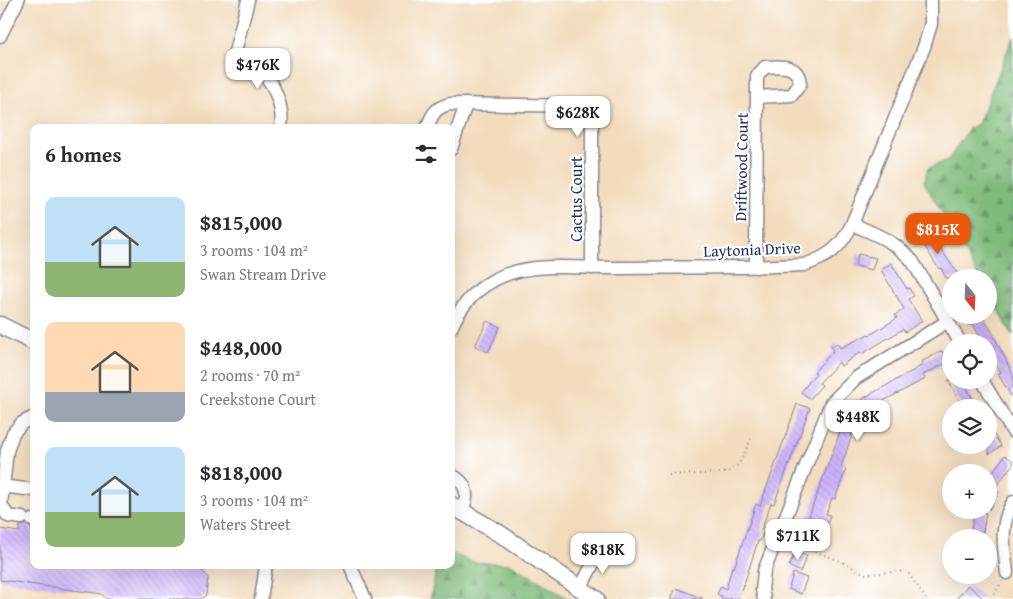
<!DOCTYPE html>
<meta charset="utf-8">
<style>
body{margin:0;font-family:"Gentium Book Plus",serif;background:#f7f7f7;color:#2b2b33;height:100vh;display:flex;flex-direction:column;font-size:19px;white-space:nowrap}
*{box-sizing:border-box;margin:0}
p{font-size:16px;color:#7c7c81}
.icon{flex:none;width:28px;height:28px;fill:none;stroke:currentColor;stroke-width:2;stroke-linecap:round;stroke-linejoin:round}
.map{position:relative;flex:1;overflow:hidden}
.side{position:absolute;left:30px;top:124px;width:425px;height:445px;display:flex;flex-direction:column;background:#fff;border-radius:10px;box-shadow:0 5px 20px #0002}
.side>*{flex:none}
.needle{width:32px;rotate:162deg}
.fabs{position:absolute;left:942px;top:269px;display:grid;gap:10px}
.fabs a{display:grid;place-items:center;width:55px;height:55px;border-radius:50%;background:#fff;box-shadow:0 5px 20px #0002;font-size:25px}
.price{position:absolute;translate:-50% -42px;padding:0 11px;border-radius:10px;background:#fff;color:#222;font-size:16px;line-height:32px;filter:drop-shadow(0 1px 2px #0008)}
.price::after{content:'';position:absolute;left:50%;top:30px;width:15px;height:11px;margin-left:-8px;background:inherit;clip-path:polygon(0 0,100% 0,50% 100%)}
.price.current{background:#ea580c;color:#fff}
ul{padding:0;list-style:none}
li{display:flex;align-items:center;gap:15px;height:125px;padding:0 15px}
li span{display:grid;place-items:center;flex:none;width:140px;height:100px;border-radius:10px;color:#555}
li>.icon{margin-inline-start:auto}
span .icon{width:60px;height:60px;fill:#fffc;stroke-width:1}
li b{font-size:21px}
h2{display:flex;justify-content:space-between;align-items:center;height:60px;padding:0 15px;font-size:21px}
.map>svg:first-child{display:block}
.forest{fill:url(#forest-firs);stroke:#4d756c}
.building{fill:url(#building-back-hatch)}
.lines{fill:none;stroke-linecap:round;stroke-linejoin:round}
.minor-casing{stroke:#87868e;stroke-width:15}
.major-casing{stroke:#87868e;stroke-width:19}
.path{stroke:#87868e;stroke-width:2;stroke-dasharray:1 4;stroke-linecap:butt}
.minor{stroke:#fff;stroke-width:12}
.major{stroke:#fff;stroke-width:16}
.labels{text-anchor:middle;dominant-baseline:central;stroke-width:4.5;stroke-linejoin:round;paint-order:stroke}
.street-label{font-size:16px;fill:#1b2f5e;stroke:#fff}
</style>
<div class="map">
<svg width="1013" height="599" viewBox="0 0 1013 599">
<defs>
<pattern id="forest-firs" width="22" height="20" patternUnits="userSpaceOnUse" patternTransform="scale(1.25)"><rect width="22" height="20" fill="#7fbb7a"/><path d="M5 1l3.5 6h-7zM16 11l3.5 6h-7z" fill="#679867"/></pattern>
<pattern id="building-back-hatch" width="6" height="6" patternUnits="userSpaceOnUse" patternTransform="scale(1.25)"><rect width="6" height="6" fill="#ceb2fb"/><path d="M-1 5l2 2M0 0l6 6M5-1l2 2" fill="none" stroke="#b099da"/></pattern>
</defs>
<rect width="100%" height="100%" fill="#fff"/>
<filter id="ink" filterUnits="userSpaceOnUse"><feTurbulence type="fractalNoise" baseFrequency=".02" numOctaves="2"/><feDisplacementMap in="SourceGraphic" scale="10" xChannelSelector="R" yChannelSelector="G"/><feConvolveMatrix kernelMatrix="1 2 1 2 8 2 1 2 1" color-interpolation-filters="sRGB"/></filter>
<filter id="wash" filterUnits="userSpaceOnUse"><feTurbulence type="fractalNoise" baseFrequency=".0096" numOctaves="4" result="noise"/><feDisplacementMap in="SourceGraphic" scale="20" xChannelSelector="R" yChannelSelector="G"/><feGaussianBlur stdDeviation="1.12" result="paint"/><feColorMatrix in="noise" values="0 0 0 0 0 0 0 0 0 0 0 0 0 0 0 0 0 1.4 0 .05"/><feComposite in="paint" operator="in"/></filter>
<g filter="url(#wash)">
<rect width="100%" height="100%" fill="#f3dcbd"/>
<g class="forest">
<polygon points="1013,37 1013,336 989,294 989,278 979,277 924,182 928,168 948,160 969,128 978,124"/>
<polygon points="451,553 473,562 511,564 569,599 430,599 437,565 451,565"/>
</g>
<g id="blocks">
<g class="building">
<polygon points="928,229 940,248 961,278 946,278 941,268 939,269 918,236"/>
<polygon points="858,254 876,258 872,270 855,266"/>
<polygon points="891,263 907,289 909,288 914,296 908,299 922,321 905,332 903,329 862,354 860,352 841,366 839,362 819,383 822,385 810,399 801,392 816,373 814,372 833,351 831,347 837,343 840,348 869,334 870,335 897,318 895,315 904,309 881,270"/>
<polygon points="964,315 981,315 990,328 1013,375 1013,399 998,374 1001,372 989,352 989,342 983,342 973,324 970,325"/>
<polygon points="487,321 500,327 488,352 475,346"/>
<polygon points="942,351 948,362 923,375 925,379 872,407 851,425 855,426 841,467 846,469 835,499 832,498 826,514 830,515 827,525 820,523 813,543 801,538 847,413 864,398 923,365 921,362"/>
<polygon points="948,380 963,380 977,408 963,408"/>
<polygon points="797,404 810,408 774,504 771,503 761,530 764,531 760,541 758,541 745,581 737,599 721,599 722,597 717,594 721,586 726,589 732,567 734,568 756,504 760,506"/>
<polygon points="989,427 1001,446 989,454"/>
<polygon points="1005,455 1013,461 1013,464 994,489 999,492 989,510 989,477"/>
<polygon points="974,511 986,513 983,532 971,531"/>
<polygon points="26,525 31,528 31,533 34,533 34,565 198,565 208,578 206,595 201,599 106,599 102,594 0,580 0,529 19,532 20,526"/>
<polygon points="796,551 807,556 800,572 789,566"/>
<polygon points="793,573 807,578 801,594 789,589"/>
<polygon points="968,585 984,599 956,599"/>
<polygon points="676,588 702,598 702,599 671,599"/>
</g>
</g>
</g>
<g filter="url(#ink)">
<use href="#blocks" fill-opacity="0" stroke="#87868e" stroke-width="1"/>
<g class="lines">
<defs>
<g id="minor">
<path d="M 248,0 L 234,56 C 243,61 255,65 262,72 C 275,85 284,109 281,128"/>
<polyline points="0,36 18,0"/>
<path d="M 427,128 C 432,114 436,107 450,104 L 592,106 L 592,268"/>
<polyline points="451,149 466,104"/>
<path d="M 852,224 C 875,234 897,242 913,262 L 960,342"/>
<path d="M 756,267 L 757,76 L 765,67 C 781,66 799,64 800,84 L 792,95 L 758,97"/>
<path d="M 451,328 C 463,299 487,278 518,271 C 548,264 582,268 613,268 C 677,267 740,268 804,265 C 828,257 841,248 852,224 L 924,47 L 931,24 L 931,0"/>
<polyline points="982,380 1013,432"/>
<path d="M 451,475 C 468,483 469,495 462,511"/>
<polyline points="0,486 34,490"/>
<polyline points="22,518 8,516 1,505 7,451 13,433 22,423 34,417"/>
<polyline points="32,520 34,520"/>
<polyline points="350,565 365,599"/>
<path d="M 1007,573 C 1004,548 999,525 1013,502"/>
<polyline points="580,589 600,550"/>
<polyline points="261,599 266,565"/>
<polyline points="764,599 762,590 764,571 831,403 856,378 948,321"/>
</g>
<g id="major">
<polyline points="0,325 34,342"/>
<polyline points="451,505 502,535 596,599"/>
</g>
</defs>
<use href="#minor" class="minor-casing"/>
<use href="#major" class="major-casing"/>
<g class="path">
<polyline points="669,475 727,473 739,464 751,439"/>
<polyline points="787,541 838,560 865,574 907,571 926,599"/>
<polyline points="992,599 1002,581"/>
</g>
<use href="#minor" class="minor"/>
<use href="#major" class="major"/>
</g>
</g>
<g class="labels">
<g class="street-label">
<text transform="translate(741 167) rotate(-89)">Driftwood Court</text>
<text transform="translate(576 199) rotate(-90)">Cactus Court</text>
<text transform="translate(752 249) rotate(-2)">Laytonia Drive</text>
</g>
</g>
</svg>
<div class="fabs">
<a><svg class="needle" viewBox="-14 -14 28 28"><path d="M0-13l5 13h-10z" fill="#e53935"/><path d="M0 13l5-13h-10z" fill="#7c7c81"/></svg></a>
<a><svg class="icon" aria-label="locate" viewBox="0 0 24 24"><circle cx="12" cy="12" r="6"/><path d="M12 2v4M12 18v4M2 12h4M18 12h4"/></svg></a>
<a><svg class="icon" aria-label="layers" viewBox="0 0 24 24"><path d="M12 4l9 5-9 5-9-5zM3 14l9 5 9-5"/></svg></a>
<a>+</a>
<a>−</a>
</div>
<b class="price" style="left:258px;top:90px">$476K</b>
<b class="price" style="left:578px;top:138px">$628K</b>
<b class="price current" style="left:938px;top:255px">$815K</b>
<b class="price" style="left:858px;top:442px">$448K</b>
<b class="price" style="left:798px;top:561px">$711K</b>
<b class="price" style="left:603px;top:575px">$818K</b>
<section class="side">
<h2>6 homes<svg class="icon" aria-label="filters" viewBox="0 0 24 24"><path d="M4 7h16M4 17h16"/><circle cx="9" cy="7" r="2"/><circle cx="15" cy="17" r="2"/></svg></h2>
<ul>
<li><span style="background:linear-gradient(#bfe0f5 65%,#8fb573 0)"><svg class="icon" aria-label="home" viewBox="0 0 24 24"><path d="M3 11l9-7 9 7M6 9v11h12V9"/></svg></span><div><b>$815,000</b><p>3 rooms · 104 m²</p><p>Swan Stream Drive</p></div></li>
<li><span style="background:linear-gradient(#ffd9b3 70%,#9aa5b1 0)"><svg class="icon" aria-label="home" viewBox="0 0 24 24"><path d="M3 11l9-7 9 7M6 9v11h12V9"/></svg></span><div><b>$448,000</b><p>2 rooms · 70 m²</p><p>Creekstone Court</p></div></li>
<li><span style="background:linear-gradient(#bfe0f5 65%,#8fb573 0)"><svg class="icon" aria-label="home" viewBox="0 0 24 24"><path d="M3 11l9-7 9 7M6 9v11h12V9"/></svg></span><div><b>$818,000</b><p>3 rooms · 104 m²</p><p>Waters Street</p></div></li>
</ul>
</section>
</div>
